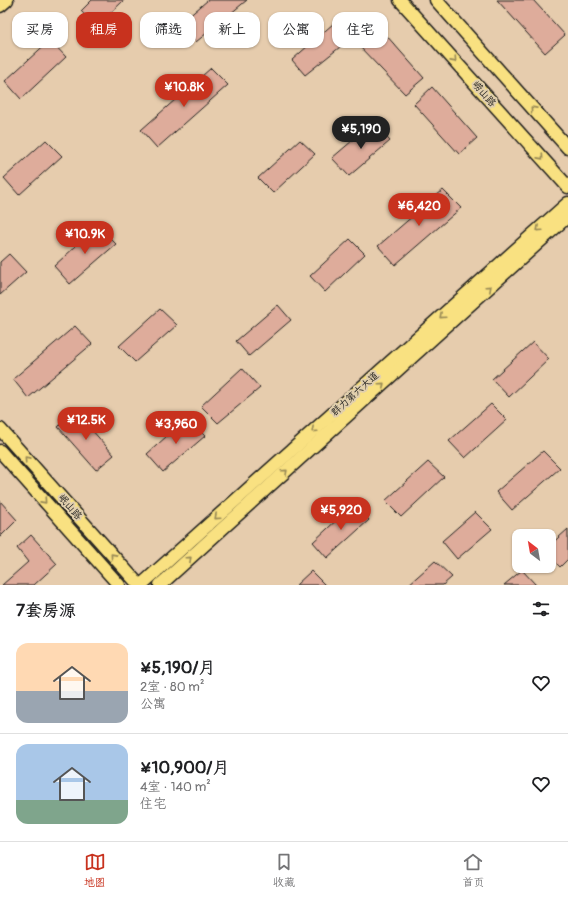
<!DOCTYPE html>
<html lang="zh">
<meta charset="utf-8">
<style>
body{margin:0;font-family:Pangolin,"LXGW WenKai TC",sans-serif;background:#f6f6f6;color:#202124;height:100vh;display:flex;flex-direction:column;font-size:15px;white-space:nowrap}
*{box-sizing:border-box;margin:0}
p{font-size:13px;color:#757577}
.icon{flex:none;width:22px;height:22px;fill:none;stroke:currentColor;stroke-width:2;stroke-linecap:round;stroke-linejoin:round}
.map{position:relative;height:585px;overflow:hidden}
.panel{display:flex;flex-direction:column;background:#fff;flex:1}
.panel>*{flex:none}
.banner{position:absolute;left:12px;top:12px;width:544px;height:36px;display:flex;gap:8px}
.needle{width:26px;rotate:329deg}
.controls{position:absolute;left:512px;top:529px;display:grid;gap:8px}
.controls a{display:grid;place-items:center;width:44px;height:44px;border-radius:8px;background:#fff;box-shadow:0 1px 3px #0004;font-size:20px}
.price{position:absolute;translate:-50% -34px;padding:0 9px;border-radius:14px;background:#c8321e;color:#fff;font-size:13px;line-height:26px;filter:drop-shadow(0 1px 2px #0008)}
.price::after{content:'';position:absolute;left:50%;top:24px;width:12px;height:9px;margin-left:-6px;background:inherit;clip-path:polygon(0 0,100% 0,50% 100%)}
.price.active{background:#222;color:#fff}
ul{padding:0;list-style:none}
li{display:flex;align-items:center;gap:12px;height:100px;padding:0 16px}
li+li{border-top:1px solid #e0e0e0}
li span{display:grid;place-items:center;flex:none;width:112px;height:80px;border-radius:12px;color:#555}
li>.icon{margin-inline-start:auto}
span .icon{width:48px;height:48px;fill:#fffc;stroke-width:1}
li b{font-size:17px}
h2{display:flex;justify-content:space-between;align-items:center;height:48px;padding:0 16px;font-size:17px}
.chip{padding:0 14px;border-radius:12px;background:#fff;box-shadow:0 1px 3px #0004;font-size:14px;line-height:36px}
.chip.active{background:#c8321e;color:#fff}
.menu{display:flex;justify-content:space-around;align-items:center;height:56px;border-top:1px solid #e0e0e0;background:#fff;font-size:11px;color:#757577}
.menu a{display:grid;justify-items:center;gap:2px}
.menu .active{color:#c8321e}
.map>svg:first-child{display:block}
.building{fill:#deac9b;stroke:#1c1c1c}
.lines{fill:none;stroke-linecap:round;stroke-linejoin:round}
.major-casing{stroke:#1c1c1c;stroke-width:15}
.major{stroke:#f9e181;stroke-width:12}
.oneway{stroke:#968854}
.labels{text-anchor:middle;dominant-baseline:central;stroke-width:4;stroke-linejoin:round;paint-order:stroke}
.street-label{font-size:10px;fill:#1c1c1c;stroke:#e1cfad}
</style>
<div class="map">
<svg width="568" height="585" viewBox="0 0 568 585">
<rect width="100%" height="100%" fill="#e6ccad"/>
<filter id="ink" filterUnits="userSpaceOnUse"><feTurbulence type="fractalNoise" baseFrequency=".025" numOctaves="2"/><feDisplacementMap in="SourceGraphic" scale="8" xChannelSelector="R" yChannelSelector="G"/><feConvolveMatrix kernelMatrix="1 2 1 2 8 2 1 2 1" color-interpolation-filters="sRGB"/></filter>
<g filter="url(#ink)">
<g class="building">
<polygon points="92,0 124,0 96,27 81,11"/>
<polygon points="208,0 247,0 196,42 180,24"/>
<polygon points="497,0 533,0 565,35 545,53"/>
<polygon points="334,23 350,39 305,75 292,60"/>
<polygon points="378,26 424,78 405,94 358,45"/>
<polygon points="50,40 66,57 21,99 5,81"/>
<polygon points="211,68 228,85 157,148 141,130"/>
<polygon points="432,87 477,138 459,154 414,104"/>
<polygon points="373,123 390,141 349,176 332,158"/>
<polygon points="46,140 62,156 19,195 4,178"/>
<polygon points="300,140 315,154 273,193 258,178"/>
<polygon points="443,190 461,208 395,265 378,246"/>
<polygon points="98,226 116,244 70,284 54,266"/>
<polygon points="350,239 365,254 325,292 310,276"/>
<polygon points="9,254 26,272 0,295 0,262"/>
<polygon points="278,305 291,320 249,356 236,341"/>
<polygon points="160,309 177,325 135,362 119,346"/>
<polygon points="75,326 92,344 28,398 13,379"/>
<polygon points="533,342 549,359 509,397 492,379"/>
<polygon points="242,368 260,388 218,423 201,406"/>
<polygon points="491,404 507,420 465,458 449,441"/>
<polygon points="75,411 114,455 96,470 58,427"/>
<polygon points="187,418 205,436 163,472 147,454"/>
<polygon points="543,451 560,468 512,510 496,492"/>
<polygon points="428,462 444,477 401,517 385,501"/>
<polygon points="0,501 17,520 0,537"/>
<polygon points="355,503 369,520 327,558 313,542"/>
<polygon points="475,512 492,529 457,559 442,541"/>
<polygon points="568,529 568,559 560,567 549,556 549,546"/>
<polygon points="31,535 57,564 34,585 2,585 28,562 17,548"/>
<polygon points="435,561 452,577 443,585 408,585"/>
<polygon points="522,570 536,585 504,585"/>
<polygon points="311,571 325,585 296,585"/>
</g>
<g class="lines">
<defs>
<g id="major">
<polyline points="400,0 568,187"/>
<polyline points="436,0 568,148"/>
<polyline points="0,6 7,0"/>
<polyline points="0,429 139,585"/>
<polyline points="0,451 119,585"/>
<polyline points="141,585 568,203"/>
<polyline points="160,585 568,216"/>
</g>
</defs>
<use href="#major" class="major-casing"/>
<use href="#major" class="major"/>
</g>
<defs><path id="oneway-chevron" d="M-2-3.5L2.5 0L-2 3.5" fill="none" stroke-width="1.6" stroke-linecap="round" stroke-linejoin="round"/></defs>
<g class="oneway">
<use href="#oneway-chevron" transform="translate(454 60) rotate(48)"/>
<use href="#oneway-chevron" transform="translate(533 109) rotate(-132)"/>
<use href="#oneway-chevron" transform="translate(541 157) rotate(48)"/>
<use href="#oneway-chevron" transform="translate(539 229) rotate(138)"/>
<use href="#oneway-chevron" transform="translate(489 288) rotate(-42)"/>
<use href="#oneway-chevron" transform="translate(442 316) rotate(138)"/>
<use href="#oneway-chevron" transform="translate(382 385) rotate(-42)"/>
<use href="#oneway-chevron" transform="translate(314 430) rotate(138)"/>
<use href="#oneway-chevron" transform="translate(27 459) rotate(-132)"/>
<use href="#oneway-chevron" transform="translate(285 472) rotate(-42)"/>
<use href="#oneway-chevron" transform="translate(44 501) rotate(48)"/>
<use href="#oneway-chevron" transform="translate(217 517) rotate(138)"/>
<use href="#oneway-chevron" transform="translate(113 556) rotate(-132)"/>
<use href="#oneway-chevron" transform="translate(189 559) rotate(-42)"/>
</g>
</g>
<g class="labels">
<g class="street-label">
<text transform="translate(484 94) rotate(48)">崂山路</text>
<text transform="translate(355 394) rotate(-42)">群力第六大道</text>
<text transform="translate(70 507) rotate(48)">岷山路</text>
</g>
</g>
</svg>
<div class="controls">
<a><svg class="needle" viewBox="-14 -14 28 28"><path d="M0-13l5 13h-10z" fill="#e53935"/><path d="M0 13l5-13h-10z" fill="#757577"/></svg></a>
</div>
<b class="price" style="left:184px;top:108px">¥10.8K</b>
<b class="price active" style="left:361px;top:150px">¥5,190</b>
<b class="price" style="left:419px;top:227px">¥6,420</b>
<b class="price" style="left:85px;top:255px">¥10.9K</b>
<b class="price" style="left:86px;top:441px">¥12.5K</b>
<b class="price" style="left:176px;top:445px">¥3,960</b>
<b class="price" style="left:341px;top:531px">¥5,920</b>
<div class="banner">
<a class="chip">买房</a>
<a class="chip active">租房</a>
<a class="chip">筛选</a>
<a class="chip">新上</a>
<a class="chip">公寓</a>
<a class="chip">住宅</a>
</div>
</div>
<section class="panel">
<h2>7套房源<svg class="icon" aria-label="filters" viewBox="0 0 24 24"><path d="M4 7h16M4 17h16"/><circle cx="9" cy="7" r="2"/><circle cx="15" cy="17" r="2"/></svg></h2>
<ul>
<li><span style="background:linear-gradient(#ffd9b3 60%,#9aa5b1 0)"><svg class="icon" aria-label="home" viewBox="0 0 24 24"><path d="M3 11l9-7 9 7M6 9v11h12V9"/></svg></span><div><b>¥5,190/月</b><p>2室 · 80 m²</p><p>公寓</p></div><svg class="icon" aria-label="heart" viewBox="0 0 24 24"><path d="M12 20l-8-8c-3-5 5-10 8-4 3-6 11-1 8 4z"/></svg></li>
<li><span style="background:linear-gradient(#a9c7e8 70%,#7fa58c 0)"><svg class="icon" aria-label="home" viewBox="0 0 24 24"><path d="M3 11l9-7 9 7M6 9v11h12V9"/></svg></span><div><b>¥10,900/月</b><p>4室 · 140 m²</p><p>住宅</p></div><svg class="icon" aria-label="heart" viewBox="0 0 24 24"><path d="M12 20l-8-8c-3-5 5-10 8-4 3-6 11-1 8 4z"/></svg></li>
</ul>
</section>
<nav class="menu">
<a class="active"><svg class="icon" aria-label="map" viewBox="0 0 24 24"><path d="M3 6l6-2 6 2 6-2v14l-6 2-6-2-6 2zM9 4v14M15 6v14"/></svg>地图</a>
<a><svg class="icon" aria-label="saved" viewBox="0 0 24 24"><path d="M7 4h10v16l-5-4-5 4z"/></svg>收藏</a>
<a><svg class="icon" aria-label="home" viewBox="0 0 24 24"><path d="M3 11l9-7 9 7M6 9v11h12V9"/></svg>首页</a>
</nav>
